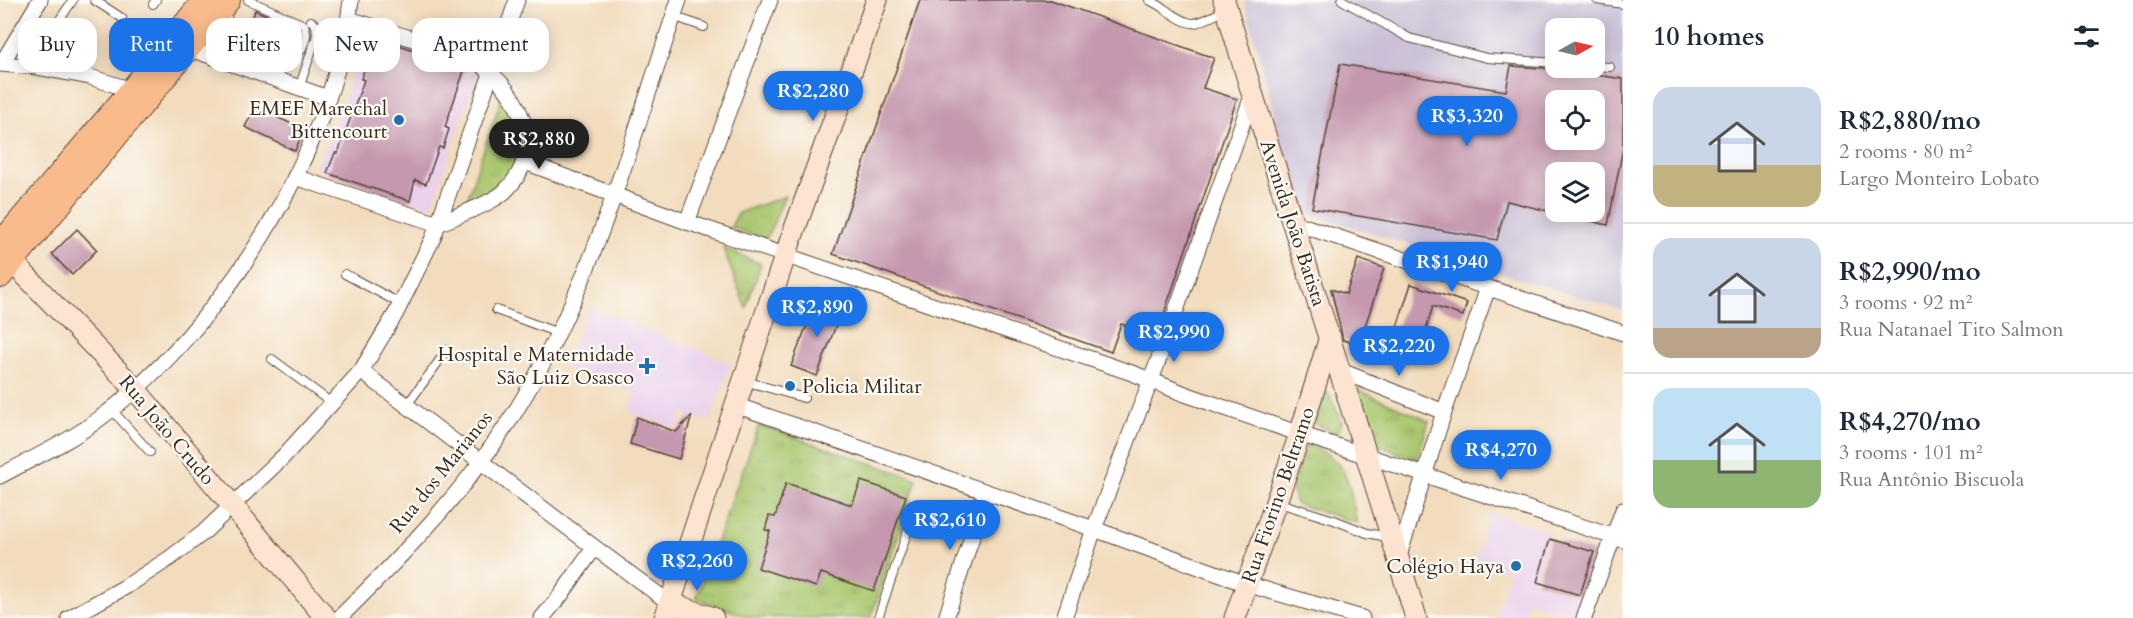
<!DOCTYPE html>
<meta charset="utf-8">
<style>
body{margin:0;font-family:Cardo,serif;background:#f2f2f3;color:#1f2937;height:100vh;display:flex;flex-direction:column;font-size:22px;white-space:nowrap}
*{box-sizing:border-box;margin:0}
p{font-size:20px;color:#747a83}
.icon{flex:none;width:33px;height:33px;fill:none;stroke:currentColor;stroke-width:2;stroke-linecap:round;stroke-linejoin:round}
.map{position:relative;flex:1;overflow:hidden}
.details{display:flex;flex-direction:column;background:#fff;width:510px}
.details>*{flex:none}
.banner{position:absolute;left:18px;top:18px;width:570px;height:54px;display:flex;gap:12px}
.needle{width:39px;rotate:82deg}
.buttons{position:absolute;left:1545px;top:18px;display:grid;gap:12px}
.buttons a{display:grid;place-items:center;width:60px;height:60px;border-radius:12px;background:#fff;box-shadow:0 3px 15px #0003;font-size:30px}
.price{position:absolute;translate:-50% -51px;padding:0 14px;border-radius:21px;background:#1a73e8;color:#fff;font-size:20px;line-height:39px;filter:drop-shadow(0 2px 3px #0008)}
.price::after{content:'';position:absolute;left:50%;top:36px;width:18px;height:14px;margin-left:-9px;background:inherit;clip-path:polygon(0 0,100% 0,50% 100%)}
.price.selected{background:#222;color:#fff}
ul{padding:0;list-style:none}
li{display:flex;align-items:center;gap:18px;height:150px;padding:0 30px}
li+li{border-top:2px solid #e0e1e3}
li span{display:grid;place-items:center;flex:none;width:168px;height:120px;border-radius:18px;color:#555}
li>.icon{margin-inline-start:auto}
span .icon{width:72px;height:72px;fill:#fffc;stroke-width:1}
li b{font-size:26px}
h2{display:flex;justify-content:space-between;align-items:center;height:72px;padding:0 30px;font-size:26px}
.pill{padding:0 21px;border-radius:18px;background:#fff;box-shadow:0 3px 15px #0003;font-size:21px;line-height:54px}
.pill.selected{background:#1a73e8;color:#fff}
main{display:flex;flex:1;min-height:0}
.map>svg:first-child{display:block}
.built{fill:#ead1ec}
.industrial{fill:#cabfd6;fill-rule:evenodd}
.park{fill:url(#park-tufts);stroke:#727846;stroke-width:1.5}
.building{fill:#c598af;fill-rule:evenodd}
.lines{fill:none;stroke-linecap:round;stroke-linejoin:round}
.lane-casing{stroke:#564536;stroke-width:10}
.street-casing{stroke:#564536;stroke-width:17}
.secondary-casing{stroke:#564536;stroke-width:23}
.primary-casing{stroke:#564536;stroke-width:26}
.lane{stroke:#fff;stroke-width:8}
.street{stroke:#fff;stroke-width:15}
.secondary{stroke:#fde4d1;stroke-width:21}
.primary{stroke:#fabb8c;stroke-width:24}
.poi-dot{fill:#1f6fb2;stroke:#fdfcf7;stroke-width:2}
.labels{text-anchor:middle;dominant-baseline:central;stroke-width:4.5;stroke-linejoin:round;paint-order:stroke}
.poi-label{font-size:20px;fill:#3b2a1e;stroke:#fdfcf7;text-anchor:end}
.street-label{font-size:20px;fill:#3b2a1e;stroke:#fdfcf7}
</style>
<main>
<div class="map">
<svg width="1623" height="618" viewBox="0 0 1623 618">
<defs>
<pattern id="park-tufts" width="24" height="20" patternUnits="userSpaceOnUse" patternTransform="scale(1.5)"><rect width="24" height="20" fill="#a9c66d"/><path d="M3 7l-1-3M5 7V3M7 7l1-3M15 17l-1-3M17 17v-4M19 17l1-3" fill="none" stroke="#92aa5e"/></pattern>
</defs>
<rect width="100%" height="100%" fill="#fdfcf7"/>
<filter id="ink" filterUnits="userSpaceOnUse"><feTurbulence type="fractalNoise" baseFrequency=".0167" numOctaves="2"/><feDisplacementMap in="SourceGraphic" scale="12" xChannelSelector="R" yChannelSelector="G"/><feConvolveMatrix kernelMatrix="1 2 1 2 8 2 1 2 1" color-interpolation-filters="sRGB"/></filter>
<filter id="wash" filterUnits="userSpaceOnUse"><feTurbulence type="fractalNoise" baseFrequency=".008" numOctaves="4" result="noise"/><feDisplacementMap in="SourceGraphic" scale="24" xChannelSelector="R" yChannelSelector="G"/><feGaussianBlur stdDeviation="1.35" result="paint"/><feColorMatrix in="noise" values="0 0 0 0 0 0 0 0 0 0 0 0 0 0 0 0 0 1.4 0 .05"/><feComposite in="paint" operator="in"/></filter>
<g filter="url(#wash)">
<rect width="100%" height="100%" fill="#f2dcbd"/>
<g class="built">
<polygon points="367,33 478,72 431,208 316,169 344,102 362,35"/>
<polygon points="589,307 731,363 710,421 682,414 677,429 629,412 635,392 564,368"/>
<polygon points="1490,512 1550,532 1534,582 1586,599 1580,618 1528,601 1523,618 1495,618 1510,572 1475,560"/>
</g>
<path class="industrial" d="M 1244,0 L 1623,0 L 1623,311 L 1300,211 ZM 1556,28 L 1594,28 L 1594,68 L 1556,68 ZM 1556,100 L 1594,100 L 1594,140 L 1556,140 ZM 1556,172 L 1594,172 L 1594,212 L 1556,212 Z"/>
<g class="park">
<polygon points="502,96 518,117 521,144 514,169 479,201 467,199"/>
<polygon points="785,196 766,240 731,227 738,213"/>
<polygon points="723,248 761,264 746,308"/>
<polygon points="1355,388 1429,421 1417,460 1372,443"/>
<polygon points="1327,391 1342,421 1338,434 1314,423"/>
<polygon points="759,425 917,479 871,618 752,618 696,599"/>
<path d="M 1307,444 C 1350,461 1348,482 1357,523 L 1296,504 L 1291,485 Z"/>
</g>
<g id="blocks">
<g class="building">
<polygon points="920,0 1051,0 1214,58 1203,88 1237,99 1157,334 1121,324 1111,352 833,254"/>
<polygon points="255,10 299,30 294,49 290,50 247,36"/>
<polygon points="388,41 465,68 445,127 449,129 443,148 439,147 426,184 415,180 410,201 327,173 335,153 338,153 364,80 361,79 365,67 372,63 380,66"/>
<path d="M 1340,64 L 1506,91 L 1511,66 L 1556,69 L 1623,79 L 1623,148 L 1608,225 L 1569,216 L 1570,212 L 1594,212 L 1594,172 L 1556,172 L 1556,213 L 1507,201 L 1497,240 L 1312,208 ZM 1556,100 L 1594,100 L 1594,140 L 1556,140 Z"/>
<polygon points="255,108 304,129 295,151 245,127"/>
<polygon points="77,229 97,250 72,275 52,254"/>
<polygon points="1358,259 1384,268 1359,345 1343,340 1331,289 1346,294"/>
<polygon points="1411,284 1467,303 1463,316 1433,306 1424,336 1397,327"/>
<polygon points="817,299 842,309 817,376 791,366"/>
<polygon points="692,415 679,459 630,444 637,417 676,432"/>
<polygon points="861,481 906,496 874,591 821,573 816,587 758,568 770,531 765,530 769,516 775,517 786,483 852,505"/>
<polygon points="1550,539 1594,552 1580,595 1537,582"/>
</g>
</g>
</g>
<g filter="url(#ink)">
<use href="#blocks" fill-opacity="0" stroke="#564536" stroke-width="1.5"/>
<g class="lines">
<defs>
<g id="lane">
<polyline points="94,0 122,18"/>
<path d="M 1149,0 C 1162,5 1183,25 1195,23 C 1205,21 1216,14 1226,10"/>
<polyline points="1342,0 1409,38 1487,58 1556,63"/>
<polyline points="1597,0 1623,4"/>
<polyline points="153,4 156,0"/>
<path d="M 223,12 C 231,21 232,34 242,40 C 249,45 284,58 292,56 C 299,55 302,50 304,43 C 307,37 307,32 304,25 L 248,0"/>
<polyline points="673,16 704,27"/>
<polyline points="29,65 73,0"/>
<polyline points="1594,66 1610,67"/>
<polyline points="299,88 317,35 316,25 311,21"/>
<polyline points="345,274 401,304"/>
<polyline points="496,310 558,333"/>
<path d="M 768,311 C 801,324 796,322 812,293 C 823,291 832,297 841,303"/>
<polyline points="272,359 333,404"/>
<polyline points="745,381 804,398"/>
<polyline points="407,405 447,350"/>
<polyline points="111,409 150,452"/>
<polyline points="1276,502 1334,520 1367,533 1388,537"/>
<polyline points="878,618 908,530"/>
</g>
<g id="street">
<polyline points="188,48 328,98"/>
<polyline points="2,63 40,0"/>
<polyline points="0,64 36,67 90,77 132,90"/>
<polyline points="525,162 687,222 1132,373 1185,394 1300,434 1623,540"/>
<path d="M 295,177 L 438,224 C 456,216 491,204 504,192 C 552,147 515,83 468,56 L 349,19"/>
<polyline points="687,222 770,0"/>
<polyline points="1292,222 1623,333"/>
<path d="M 361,371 C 464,448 566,528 670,603"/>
<polyline points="1341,371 1444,412"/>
<polyline points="735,405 1094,529 1246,584 1362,618"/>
<path d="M 0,476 C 33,458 69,442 99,419 C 222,328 333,153 351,0"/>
<polyline points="1398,559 1444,412 1488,288"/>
<polyline points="69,618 127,586 170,558 203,533 283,457 361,371 396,313 433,238 517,0"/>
<path d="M 339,618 C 404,554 467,489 515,412 C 594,285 631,140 679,0"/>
<polyline points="542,618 561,595 594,548"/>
<polyline points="946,618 986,493"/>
<polyline points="1064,618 1094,529 1157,364 1252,96"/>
<polyline points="1584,618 1623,510"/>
</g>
<g id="secondary">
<path d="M 1224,0 C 1285,207 1355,411 1416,618"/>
<polyline points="1,250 135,389 326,618"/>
<polyline points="670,603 713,618"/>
<polyline points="665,618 785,256 877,0"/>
<polyline points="1235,618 1300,434 1330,337"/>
</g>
<g id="primary">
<polyline points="0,245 132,90 205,0"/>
<polyline points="0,276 228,0"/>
</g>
</defs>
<use href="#lane" class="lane-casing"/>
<use href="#street" class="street-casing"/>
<use href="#secondary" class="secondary-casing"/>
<use href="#primary" class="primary-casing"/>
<use href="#lane" class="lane"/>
<use href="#street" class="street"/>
<use href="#secondary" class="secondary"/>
<use href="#primary" class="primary"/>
</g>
</g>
<g class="poi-dot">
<circle cx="399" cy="120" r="6"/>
<path d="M644 357h6v6h6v6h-6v6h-6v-6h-6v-6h6z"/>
<circle cx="790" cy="386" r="6"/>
<circle cx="1516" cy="566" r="6"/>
</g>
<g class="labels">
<g class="poi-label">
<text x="387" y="108">EMEF Marechal<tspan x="387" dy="23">Bittencourt</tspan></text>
<text x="634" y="354">Hospital e Maternidade<tspan x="634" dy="23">São Luiz Osasco</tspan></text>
<text x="802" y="386" text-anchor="start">Policia Militar</text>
<text x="1504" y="566">Colégio Haya</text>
</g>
<g class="street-label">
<text transform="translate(1293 223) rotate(72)">Avenida João Batista</text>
<text transform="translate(167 430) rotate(50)">Rua João Crudo</text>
<text transform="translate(441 472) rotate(-51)">Rua dos Marianos</text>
<text transform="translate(1278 495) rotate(-71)">Rua Fiorino Beltramo</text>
</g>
</g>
</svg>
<div class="buttons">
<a><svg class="needle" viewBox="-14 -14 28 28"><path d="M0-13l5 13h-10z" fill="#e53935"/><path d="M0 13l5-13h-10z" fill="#747a83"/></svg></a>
<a><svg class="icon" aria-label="locate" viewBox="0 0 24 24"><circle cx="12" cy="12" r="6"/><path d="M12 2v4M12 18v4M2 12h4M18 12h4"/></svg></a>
<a><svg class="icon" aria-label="layers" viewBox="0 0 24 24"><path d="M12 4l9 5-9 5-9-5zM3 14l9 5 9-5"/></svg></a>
</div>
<b class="price" style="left:813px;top:122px">R$2,280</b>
<b class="price" style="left:1467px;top:147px">R$3,320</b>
<b class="price selected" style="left:539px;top:170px">R$2,880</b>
<b class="price" style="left:1452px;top:293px">R$1,940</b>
<b class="price" style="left:817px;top:338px">R$2,890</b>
<b class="price" style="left:1174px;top:363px">R$2,990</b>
<b class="price" style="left:1399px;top:377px">R$2,220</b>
<b class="price" style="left:1501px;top:481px">R$4,270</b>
<b class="price" style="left:950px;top:551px">R$2,610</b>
<b class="price" style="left:697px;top:592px">R$2,260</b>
<div class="banner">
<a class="pill">Buy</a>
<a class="pill selected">Rent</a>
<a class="pill">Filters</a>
<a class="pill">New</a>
<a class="pill">Apartment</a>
</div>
</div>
<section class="details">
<h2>10 homes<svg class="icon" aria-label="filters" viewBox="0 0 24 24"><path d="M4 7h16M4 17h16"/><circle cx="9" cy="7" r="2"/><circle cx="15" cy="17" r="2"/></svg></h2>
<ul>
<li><span style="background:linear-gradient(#c9d6e8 65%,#c2b280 0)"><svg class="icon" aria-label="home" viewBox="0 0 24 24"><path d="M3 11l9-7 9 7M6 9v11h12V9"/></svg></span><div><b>R$2,880/mo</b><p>2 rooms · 80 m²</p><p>Largo Monteiro Lobato</p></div></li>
<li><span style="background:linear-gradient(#c9d6e8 75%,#b9a48a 0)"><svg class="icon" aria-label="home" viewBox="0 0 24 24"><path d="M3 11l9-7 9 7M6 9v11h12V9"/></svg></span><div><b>R$2,990/mo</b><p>3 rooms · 92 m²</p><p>Rua Natanael Tito Salmon</p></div></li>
<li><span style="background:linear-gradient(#bfe0f5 60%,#8fb573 0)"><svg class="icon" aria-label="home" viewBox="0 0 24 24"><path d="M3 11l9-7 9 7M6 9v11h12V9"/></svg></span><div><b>R$4,270/mo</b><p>3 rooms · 101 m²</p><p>Rua Antônio Biscuola</p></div></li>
</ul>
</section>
</main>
